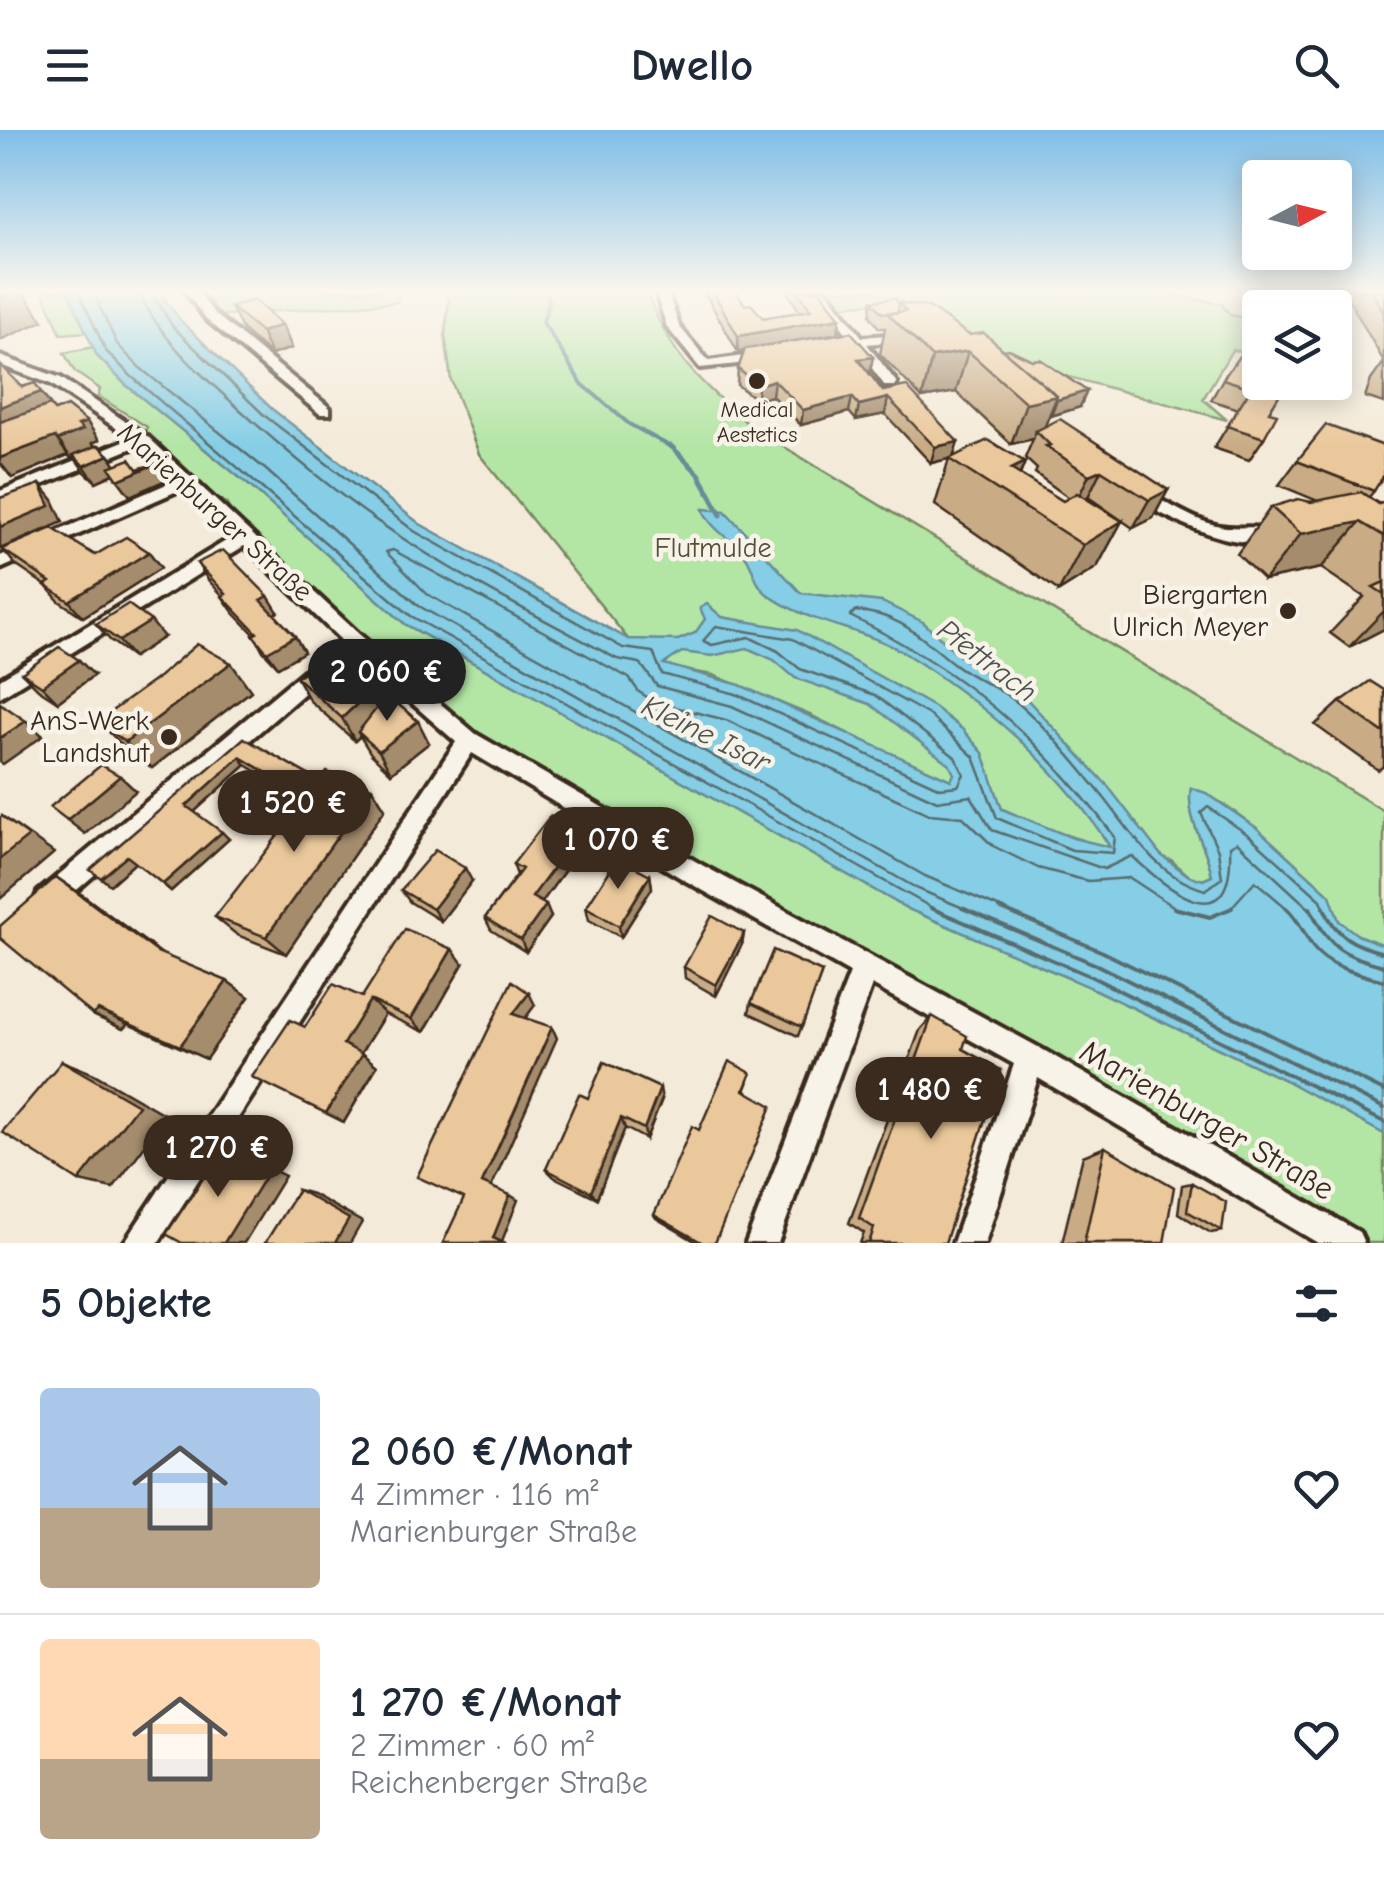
<!DOCTYPE html>
<html lang="de">
<meta charset="utf-8">
<style>
body{margin:0;font-family:"Comic Neue",sans-serif;background:#f2f2f3;color:#1f2937;height:100vh;display:flex;flex-direction:column;font-size:38px;white-space:nowrap}
*{box-sizing:border-box;margin:0}
p{font-size:32px;color:#747a83}
.icon{flex:none;width:55px;height:55px;fill:none;stroke:currentColor;stroke-width:2;stroke-linecap:round;stroke-linejoin:round}
.map{position:relative;height:1113px;overflow:hidden}
.drawer{display:flex;flex-direction:column;background:#fff;flex:1}
.drawer>*{flex:none}
.needle{width:65px;rotate:83deg}
.fabs{position:absolute;left:1242px;top:30px;display:grid;gap:20px}
.fabs a{display:grid;place-items:center;width:110px;height:110px;border-radius:10px;background:#fff;box-shadow:0 5px 25px #0003;font-size:50px}
.price{position:absolute;translate:-50% -85px;padding:0 22px;border-radius:35px;background:#3b2a1e;color:#fff;font-size:32px;line-height:65px;filter:drop-shadow(0 2px 5px #0008)}
.price::after{content:'';position:absolute;left:50%;top:60px;width:30px;height:22px;margin-left:-15px;background:inherit;clip-path:polygon(0 0,100% 0,50% 100%)}
.price.on{background:#222;color:#fff}
ul{padding:0;list-style:none}
li{display:flex;align-items:center;gap:30px;height:250px;padding:0 40px}
li+li{border-top:2px solid #e0e1e3}
li span{display:grid;place-items:center;flex:none;width:280px;height:200px;border-radius:10px;color:#555}
li>.icon{margin-inline-start:auto}
span .icon{width:120px;height:120px;fill:#fffc;stroke-width:1}
li b{font-size:42px}
h2{display:flex;justify-content:space-between;align-items:center;height:120px;padding:0 40px;font-size:42px}
header{display:flex;justify-content:space-between;align-items:center;height:130px;padding:0 40px;background:#fff;font-size:45px;font-weight:700}
.map>svg:first-child{display:block}
.green{fill:#b3e5a5;stroke:#778862;stroke-width:2.5}
.water{fill:#85cee6;stroke:#678c96;stroke-width:2.5;fill-rule:evenodd}
.lines{fill:none;stroke-linecap:round;stroke-linejoin:round}
.shore-far1{stroke:#596c6e;stroke-width:2.5}
.shore{stroke:#596c6e;stroke-width:4}
.stream-far1{stroke:#678c96;stroke-width:4}
.stream{stroke:#678c96;stroke-width:5}
.street-casing{stroke:#3b2a1e;stroke-width:8}
.street{fill:#f7f3e8;fill-rule:evenodd}
.wall{fill:#c9ac86;stroke:#3b2a1e;stroke-width:2.5}
.shaded-wall{fill:#a48c6d;stroke:#3b2a1e;stroke-width:2.5}
.building{fill:#eac89c;stroke:#3b2a1e;stroke-width:2.5}
.poi-dot{fill:#3b2a1e;stroke:#f7f3e8;stroke-width:4}
.labels{text-anchor:middle;dominant-baseline:central;stroke-width:9;stroke-linejoin:round;paint-order:stroke}
.far-poi-label{font-size:22px;fill:#3b2a1e;stroke:#f7f3e8}
.street-label{font-size:28px;fill:#3b2a1e;stroke:#f7f3e8}
.park-label{font-size:28px;fill:#534f39;stroke:#f7f3e8}
.poi-label{font-size:28px;fill:#3b2a1e;stroke:#f7f3e8;text-anchor:end}
.water-label{font-size:30px;font-style:italic;fill:#4e5350;stroke:#f7f3e8}
.near-street-label{font-size:32px;fill:#3b2a1e;stroke:#f7f3e8}
</style>
<header><svg class="icon" aria-label="menu" viewBox="0 0 24 24"><path d="M4 6h16M4 12h16M4 18h16"/></svg>Dwello<svg class="icon" aria-label="search" viewBox="0 0 24 24"><circle cx="10" cy="10" r="6"/><path d="M15 15l6 6"/></svg></header>
<div class="map">
<svg width="1384" height="1113" viewBox="0 0 1384 1113">
<rect width="100%" height="100%" fill="#f4ead9"/>
<filter id="ink" filterUnits="userSpaceOnUse"><feTurbulence type="fractalNoise" baseFrequency=".01" numOctaves="2"/><feDisplacementMap in="SourceGraphic" scale="20" xChannelSelector="R" yChannelSelector="G"/><feConvolveMatrix kernelMatrix="1 2 1 2 8 2 1 2 1" color-interpolation-filters="sRGB"/></filter>
<g filter="url(#ink)">
<g class="green">
<polygon points="42,160 67,160 88,202 61,204"/>
<polygon points="196,160 400,160 397,172 228,185 217,185"/>
<path d="M 450,160 L 646,160 C 669,225 702,255 753,298 L 1384,681 L 1384,815 C 1369,809 1346,803 1338,789 C 1332,779 1334,769 1325,761 C 1293,731 1231,670 1191,658 C 1185,689 1207,716 1212,746 L 1203,750 L 1189,746 L 1171,730 L 1097,715 L 1038,696 L 812,586 L 713,545 L 671,538 L 628,509 L 479,324 L 451,250 L 445,205 Z"/>
<polygon points="832,160 1149,160 1221,174 1231,185 1260,192 1260,224 1232,220 1203,269 1227,290 963,218 921,201 901,170 843,176"/>
<polygon points="94,217 97,226 125,254 250,356 405,494 908,779 1087,856 1285,950 1384,1004 1384,1113 1348,1113 469,610 245,407 226,373 187,351 142,309 147,297 98,266 100,259 75,242 64,223"/>
</g>
<path class="water" d="M 67,160 L 158,160 L 181,191 L 272,279 L 420,394 L 628,509 L 678,510 L 695,503 L 705,489 L 700,478 L 707,474 L 722,487 L 797,500 L 934,577 L 962,599 L 983,623 L 1002,679 L 1073,708 L 1110,717 C 1059,637 985,574 906,524 C 863,497 805,494 766,463 C 753,452 754,436 744,424 C 730,408 710,399 703,379 L 725,381 L 801,463 L 882,472 L 923,492 L 961,527 L 1023,565 L 1107,655 L 1160,724 L 1189,746 L 1203,750 L 1212,746 C 1207,715 1185,689 1191,658 L 1206,663 L 1257,698 L 1330,765 L 1339,791 L 1359,806 L 1384,815 L 1384,1004 L 1285,950 L 1087,856 L 908,779 L 405,494 L 250,356 L 125,254 L 97,226 ZM 747,518 L 774,530 L 795,548 L 870,574 L 949,634 L 954,644 L 951,650 L 740,555 L 664,534 L 682,522 L 712,526 Z"/>
<g class="lines">
<g class="shore-far1">
<polyline points="78,160 106,221 131,246 411,486 936,780"/>
<polyline points="92,160 117,214 139,237 265,339 419,476 918,759 968,780"/>
<path d="M 138,160 C 158,207 198,242 236,276 C 290,325 348,374 410,413 C 476,456 548,491 617,529 L 640,533 L 657,556 L 732,576 L 937,671 L 971,666 L 992,700 L 1104,739 L 1132,726 C 1173,765 1234,810 1230,716 L 1237,712 L 1311,780"/>
<path d="M 150,160 L 173,197 L 265,286 L 414,401 L 623,518 L 653,522 L 662,544 L 736,564 L 940,658 L 958,656 L 964,644 L 955,627 L 875,565 L 800,539 L 778,521 L 749,507 L 712,515 L 703,511 L 716,496 L 793,509 L 929,585 L 974,627 L 997,688 L 1072,720 L 1113,723 L 1115,707 C 1038,606 965,542 850,486 L 855,481 C 899,483 920,507 953,533 C 973,549 999,557 1018,573 C 1048,599 1076,633 1101,664 C 1132,702 1155,746 1205,760 L 1222,748 L 1218,720 L 1201,683 L 1208,677 L 1250,706 L 1321,770 L 1325,780"/>
<polyline points="1005,780 925,746 427,464 386,422 393,420 629,548 639,562 655,572 726,590 929,684 963,687 993,716 1038,738 1088,751 1130,748 1179,780"/>
<polyline points="1229,780 1255,751 1289,780"/>
</g>
<g class="shore">
<polyline points="931,778 1092,847 1384,992"/>
<polyline points="962,778 1097,835 1384,978"/>
<polyline points="999,778 1103,822 1384,961"/>
<polyline points="1174,778 1210,787 1232,778"/>
<path d="M 1286,778 C 1299,789 1303,803 1313,817 C 1329,838 1360,844 1384,851"/>
<path d="M 1310,778 C 1330,818 1340,824 1384,836"/>
<path d="M 1324,778 C 1336,807 1354,815 1384,823"/>
</g>
<polyline class="stream-far1" points="546,160 549,171 543,192 581,253 629,294 673,318"/>
<polyline class="stream" points="671,316 699,344 721,385"/>
<defs>
<g id="street">
<polygon points="184,160 196,160 215,184 330,278 330,284 320,284 207,190"/>
<polygon points="655,160 667,160 679,196 708,231 765,223 772,227 765,231 700,238 667,197"/>
<polygon points="814,160 826,160 862,207 912,203 912,209 908,210 867,214 897,253 895,256 885,256 855,215 827,217 827,211 850,208"/>
<polygon points="1342,160 1357,160 1384,175 1384,184"/>
<polygon points="0,226 61,248 147,306 360,505 476,604 702,735 1040,918 1359,1102 1364,1113 1318,1113 1038,948 985,1113 953,1113 1014,934 872,855 778,1113 746,1113 850,843 686,751 472,623 158,1113 124,1113 456,612 353,521 56,778 47,782 38,778 35,770 38,762 341,510 244,416 0,567 0,549 234,406 184,358 0,439 0,426 176,350 140,315 0,372 0,361 131,308 51,254 0,235"/>
<path d="M 1138,360 C 1166,370 1190,390 1220,396 C 1238,400 1269,393 1282,404 C 1249,431 1164,386 1132,368 L 1130,365 Z"/>
</g>
</defs>
<use href="#street" class="street-casing"/>
<use href="#street" class="street"/>
</g>
<g class="wall">
<polygon points="703,160 735,160 745,175 763,188 800,182 786,160 820,160 840,188 838,203 870,242 868,242 883,261 958,312 953,327 1025,332 1020,345 1063,371 1069,368 1035,343 1037,339 1025,328 1033,309 1011,314 956,262 922,268 880,224 885,198 879,198 870,186 872,171 899,174 1003,220 1080,277 1051,286 1049,285 1044,297 1168,360 1153,388 1133,398 1088,367 1085,368 1122,391 1097,437 1059,461 935,375 949,329 951,328 931,333 885,284 856,290 849,282 801,295 772,266 757,270 737,255 738,239 745,220 738,222"/>
<polygon points="1271,160 1329,160 1329,161 1320,176 1285,175"/>
<polygon points="1354,160 1384,160 1384,273 1365,267 1371,250 1384,232 1348,168"/>
<polygon points="231,177 282,195 292,218 271,225 242,199"/>
<polygon points="1255,204 1269,282 1264,308 1249,330 1214,318 1238,279 1211,270 1223,249"/>
<polygon points="0,235 22,257 55,281 87,292 99,310 92,313 116,335 137,339 166,350 130,366 114,344 96,352 85,342 74,327 71,328 68,325 12,348 0,333"/>
<polygon points="1297,331 1374,361 1369,367 1379,374 1384,372 1384,499 1349,517 1330,503 1364,467 1321,438 1264,450 1237,424 1271,377 1318,371 1279,355"/>
<polygon points="2,419 95,425 149,422 161,438 83,487 59,471 45,455 17,436"/>
<polygon points="197,433 278,482 274,484 295,506 304,522 278,537 263,521 254,504 233,482 222,466 223,466 208,450"/>
<polygon points="96,494 164,507 133,527 110,510"/>
<polygon points="22,543 94,545 58,572 38,559"/>
<polygon points="296,547 383,569 429,613 391,643 371,624 360,606 355,611 310,571"/>
<polygon points="1384,560 1384,636 1378,640 1315,595 1340,572"/>
<polygon points="251,561 152,638 125,618 98,591"/>
<polygon points="244,608 308,645 313,652 299,667 246,635 194,682 229,709 171,761 136,732 110,755"/>
<polygon points="372,658 385,679 286,824 237,805 215,787"/>
<polygon points="580,702 583,715 542,772 551,787 526,822 491,800 485,788 517,745 513,734"/>
<polygon points="650,745 652,758 621,807 589,790 586,777"/>
<polygon points="472,751 441,791 410,772 401,760"/>
<polygon points="84,766 163,825 227,851 249,867 206,929 128,894 123,899 93,885"/>
<polygon points="744,803 742,814 716,866 685,848 684,837"/>
<polygon points="463,834 424,902 385,884 361,923 377,936 344,992 252,947 305,897 362,867"/>
<polygon points="822,842 798,906 749,883 751,873"/>
<polygon points="932,886 963,919 945,1113 860,1113 864,1103 849,1093 920,900"/>
<polygon points="749,951 745,961 715,1113 698,1113 656,1088 654,1085 699,1000"/>
<polygon points="588,968 662,969 646,1009 625,998 597,1068 554,1047 546,1039"/>
<polygon points="1105,1017 1164,1113 1062,1113 1083,1026"/>
<polygon points="1192,1053 1222,1101 1211,1103 1178,1083 1182,1055"/>
</g>
<g class="shaded-wall">
<polygon points="17,160 22,160 43,191 0,210 0,167"/>
<polygon points="840,188 838,203 738,222 738,206"/>
<polygon points="282,195 292,218 271,225 261,202"/>
<polygon points="968,221 956,262 922,268 932,227"/>
<polygon points="873,227 870,242 855,244 858,229"/>
<polygon points="774,250 772,266 757,270 758,255"/>
<polygon points="1087,261 1080,277 1051,286 1057,270"/>
<polygon points="41,262 54,280 0,300 0,277"/>
<polygon points="1057,266 1041,306 1036,301 1033,309 1011,314 1026,273"/>
<polygon points="852,267 849,282 801,295 803,280"/>
<polygon points="888,268 885,284 856,290 859,275"/>
<polygon points="87,292 99,310 92,313 96,318 71,328 58,310 78,295"/>
<polygon points="55,307 68,325 12,348 0,332 0,328"/>
<polygon points="958,312 953,328 931,333 935,317"/>
<polygon points="109,325 120,341 96,352 84,336"/>
<polygon points="1025,332 1010,368 1011,339"/>
<polygon points="155,334 166,350 130,366 118,350"/>
<polygon points="1101,340 1088,367 1076,372 1089,345"/>
<polygon points="40,354 53,370 63,392 0,419 0,397"/>
<polygon points="1168,360 1153,388 1133,398 1149,370"/>
<polygon points="1122,391 1097,437 1059,461 1083,415"/>
<polygon points="1360,392 1321,438 1264,450 1301,404"/>
<polygon points="149,422 161,438 83,487 69,471"/>
<polygon points="268,466 278,482 271,486 261,470"/>
<polygon points="1384,481 1384,499 1349,517"/>
<polygon points="151,491 164,507 133,527 119,511"/>
<polygon points="295,506 304,522 278,537 267,522"/>
<polygon points="79,530 94,545 58,572 42,556"/>
<polygon points="231,533 251,561 152,638 125,612"/>
<polygon points="376,556 388,579 358,602 360,606 355,611 342,588"/>
<polygon points="26,591 43,606 3,634 0,632 0,608"/>
<polygon points="418,591 429,613 391,643 379,621"/>
<polygon points="240,627 246,635 193,683 186,676"/>
<polygon points="308,645 313,652 299,667 294,659"/>
<polygon points="120,646 136,661 85,704 67,690"/>
<polygon points="372,658 385,679 286,824 266,807"/>
<polygon points="2,686 54,723 0,769 0,729"/>
<polygon points="222,702 229,709 171,761 163,754"/>
<polygon points="580,702 583,715 537,779 532,767"/>
<polygon points="127,726 136,732 110,755 101,748"/>
<polygon points="465,738 472,751 441,791 433,779"/>
<polygon points="650,745 652,758 621,807 619,796"/>
<polygon points="56,747 84,766 182,839 157,822"/>
<polygon points="546,775 551,787 526,822 521,810"/>
<polygon points="744,803 742,814 716,866 716,855"/>
<polygon points="452,819 463,834 424,902 411,889"/>
<polygon points="227,851 249,867 206,929 180,916"/>
<polygon points="529,863 535,875 520,895 513,884"/>
<polygon points="370,870 385,884 359,926 343,914"/>
<polygon points="98,880 128,894 123,899 93,885"/>
<polygon points="552,897 557,908 491,1058 482,1053"/>
<polygon points="362,924 377,936 344,992 326,983"/>
<polygon points="62,931 94,944 167,986 113,1058 79,1051"/>
<polygon points="660,958 662,969 646,1009 644,999"/>
<polygon points="621,988 625,998 597,1068 591,1062"/>
<polygon points="223,1018 240,1024 285,1046 244,1113 224,1113"/>
<polygon points="298,1060 312,1064 362,1092 350,1113 335,1113"/>
<polygon points="510,1065 518,1070 502,1111 506,1113 499,1113 493,1108"/>
</g>
<g class="building">
<polygon points="0,160 17,160 0,167"/>
<polygon points="712,160 735,160 745,175 751,174 763,188 811,180 797,160 820,160 840,188 738,206"/>
<polygon points="1371,160 1384,160 1384,183"/>
<polygon points="895,168 899,174 898,182 882,183 872,171"/>
<polygon points="254,170 282,195 261,202 231,177"/>
<polygon points="899,173 929,177 969,205 984,203 1057,266 1026,273 968,221 932,227 888,184 906,181"/>
<polygon points="851,202 873,227 858,229 883,261 906,256 958,312 935,317 888,268 859,275 852,267 803,280 774,250 758,255 738,239 745,219"/>
<polygon points="1255,204 1260,205 1260,252 1287,252 1269,282 1277,284 1264,308 1227,296 1251,258 1223,249"/>
<polygon points="1009,219 1032,230 1040,229 1087,261 1057,270 1056,269 1057,266 1003,220"/>
<polygon points="0,235 22,257 35,253 41,262 0,277"/>
<polygon points="50,275 55,281 67,276 87,292 78,295 83,300 58,310 55,307 0,328 0,292"/>
<polygon points="1060,289 1168,360 1149,370 1101,340 1089,345 1046,316 1050,315 1036,301"/>
<polygon points="1326,295 1384,316 1384,345 1374,361 1297,331"/>
<polygon points="988,310 1025,332 1011,339 1063,371 1077,363 1122,391 1083,415 949,329"/>
<polygon points="99,315 109,325 84,336 73,325"/>
<polygon points="130,329 137,339 155,334 118,350 109,337"/>
<polygon points="40,354 50,376 0,397 0,368"/>
<polygon points="1361,362 1379,374 1384,372 1384,406 1360,392 1301,404 1271,377 1298,369 1311,372"/>
<polygon points="52,398 95,425 126,407 149,422 69,471 45,455 50,452 2,419"/>
<polygon points="223,420 268,466 261,470 295,506 267,522 253,505 257,503 222,466 226,464 197,433"/>
<polygon points="1384,452 1384,464 1373,457"/>
<polygon points="128,474 151,491 119,511 96,494"/>
<polygon points="197,514 231,533 125,612 98,591 156,549"/>
<polygon points="59,517 79,530 42,556 22,543"/>
<polygon points="335,522 376,556 342,588 296,547"/>
<polygon points="1370,551 1384,560 1384,603 1340,572"/>
<polygon points="387,565 418,591 379,621 358,602"/>
<polygon points="0,573 26,591 0,608"/>
<polygon points="244,608 308,645 294,659 240,627 186,676 222,702 163,754 127,726 101,748 90,740"/>
<polygon points="101,635 120,646 67,690 50,677"/>
<polygon points="327,642 372,658 266,807 215,787"/>
<polygon points="2,686 29,706 0,729 0,688"/>
<polygon points="550,686 580,702 532,767 546,775 521,810 485,788 522,739 513,734"/>
<polygon points="435,720 465,738 433,779 401,760"/>
<polygon points="618,728 650,745 619,796 586,777"/>
<polygon points="56,747 157,822 227,851 180,916 98,880 93,885 0,808 0,796"/>
<polygon points="712,786 744,803 716,855 684,837"/>
<polygon points="405,799 452,819 411,889 370,870 343,914 362,924 326,983 252,947 290,890 305,897 333,854 362,867"/>
<polygon points="773,820 822,842 802,897 751,873"/>
<polygon points="512,851 529,863 513,884 552,897 482,1053 510,1065 493,1108 500,1111 499,1113 443,1113 464,1068 417,1047"/>
<polygon points="932,886 967,906 963,919 1001,940 945,1113 869,1113 874,1098 859,1088"/>
<polygon points="62,931 138,975 79,1051 2,1002"/>
<polygon points="729,931 751,943 744,960 772,976 715,1113 703,1113 654,1085 692,996 699,1000"/>
<polygon points="604,932 660,958 644,999 621,988 591,1062 546,1039 579,964 588,968"/>
<polygon points="1105,1017 1174,1057 1164,1113 1084,1113"/>
<polygon points="223,1018 269,1040 224,1113 182,1113 166,1104"/>
<polygon points="1192,1053 1226,1072 1222,1101 1187,1081"/>
<polygon points="298,1060 349,1089 335,1113 265,1113"/>
</g>
</g>
<linearGradient id="sky" x2="0" y2="1"><stop stop-color="#80bee7"/><stop offset="0.51" stop-color="#faf6ee"/><stop offset="1" stop-color="#faf6ee" stop-opacity="0"/></linearGradient>
<rect width="1384" height="316" fill="url(#sky)"/>
<g class="poi-dot">
<circle cx="757" cy="251" r="10"/>
<circle cx="1288" cy="481" r="10"/>
<circle cx="169" cy="607" r="10"/>
</g>
<g class="labels">
<g class="far-poi-label">
<text x="757" y="280">Medical<tspan x="757" dy="25">Aestetics</tspan></text>
</g>
<g class="street-label">
<text transform="translate(215 382) rotate(42)">Marienburger Straße</text>
</g>
<g class="park-label">
<text x="713" y="418">Flutmulde</text>
</g>
<g class="poi-label">
<text x="1268" y="465">Biergarten<tspan x="1268" dy="32">Ulrich Meyer</tspan></text>
<text x="149" y="591">AnS-Werk<tspan x="149" dy="32">Landshut</tspan></text>
</g>
<g class="water-label">
<text transform="translate(987 531) rotate(37)">Pfettrach</text>
<text transform="translate(706 604) rotate(26)">Kleine Isar</text>
</g>
<g class="near-street-label">
<text transform="translate(1207 990) rotate(30)">Marienburger Straße</text>
</g>
</g>
</svg>
<div class="fabs">
<a><svg class="needle" viewBox="-14 -14 28 28"><path d="M0-13l5 13h-10z" fill="#e53935"/><path d="M0 13l5-13h-10z" fill="#747a83"/></svg></a>
<a><svg class="icon" aria-label="layers" viewBox="0 0 24 24"><path d="M12 4l9 5-9 5-9-5zM3 14l9 5 9-5"/></svg></a>
</div>
<b class="price on" style="left:387px;top:594px">2 060 €</b>
<b class="price" style="left:294px;top:725px">1 520 €</b>
<b class="price" style="left:618px;top:762px">1 070 €</b>
<b class="price" style="left:931px;top:1012px">1 480 €</b>
<b class="price" style="left:218px;top:1070px">1 270 €</b>
</div>
<section class="drawer">
<h2>5 Objekte<svg class="icon" aria-label="filters" viewBox="0 0 24 24"><path d="M4 7h16M4 17h16"/><circle cx="9" cy="7" r="2"/><circle cx="15" cy="17" r="2"/></svg></h2>
<ul>
<li><span style="background:linear-gradient(#a9c7e8 60%,#b9a48a 0)"><svg class="icon" aria-label="home" viewBox="0 0 24 24"><path d="M3 11l9-7 9 7M6 9v11h12V9"/></svg></span><div><b>2 060 €/Monat</b><p>4 Zimmer · 116 m²</p><p>Marienburger Straße</p></div><svg class="icon" aria-label="heart" viewBox="0 0 24 24"><path d="M12 20l-8-8c-3-5 5-10 8-4 3-6 11-1 8 4z"/></svg></li>
<li><span style="background:linear-gradient(#ffd9b3 60%,#b9a48a 0)"><svg class="icon" aria-label="home" viewBox="0 0 24 24"><path d="M3 11l9-7 9 7M6 9v11h12V9"/></svg></span><div><b>1 270 €/Monat</b><p>2 Zimmer · 60 m²</p><p>Reichenberger Straße</p></div><svg class="icon" aria-label="heart" viewBox="0 0 24 24"><path d="M12 20l-8-8c-3-5 5-10 8-4 3-6 11-1 8 4z"/></svg></li>
</ul>
</section>
